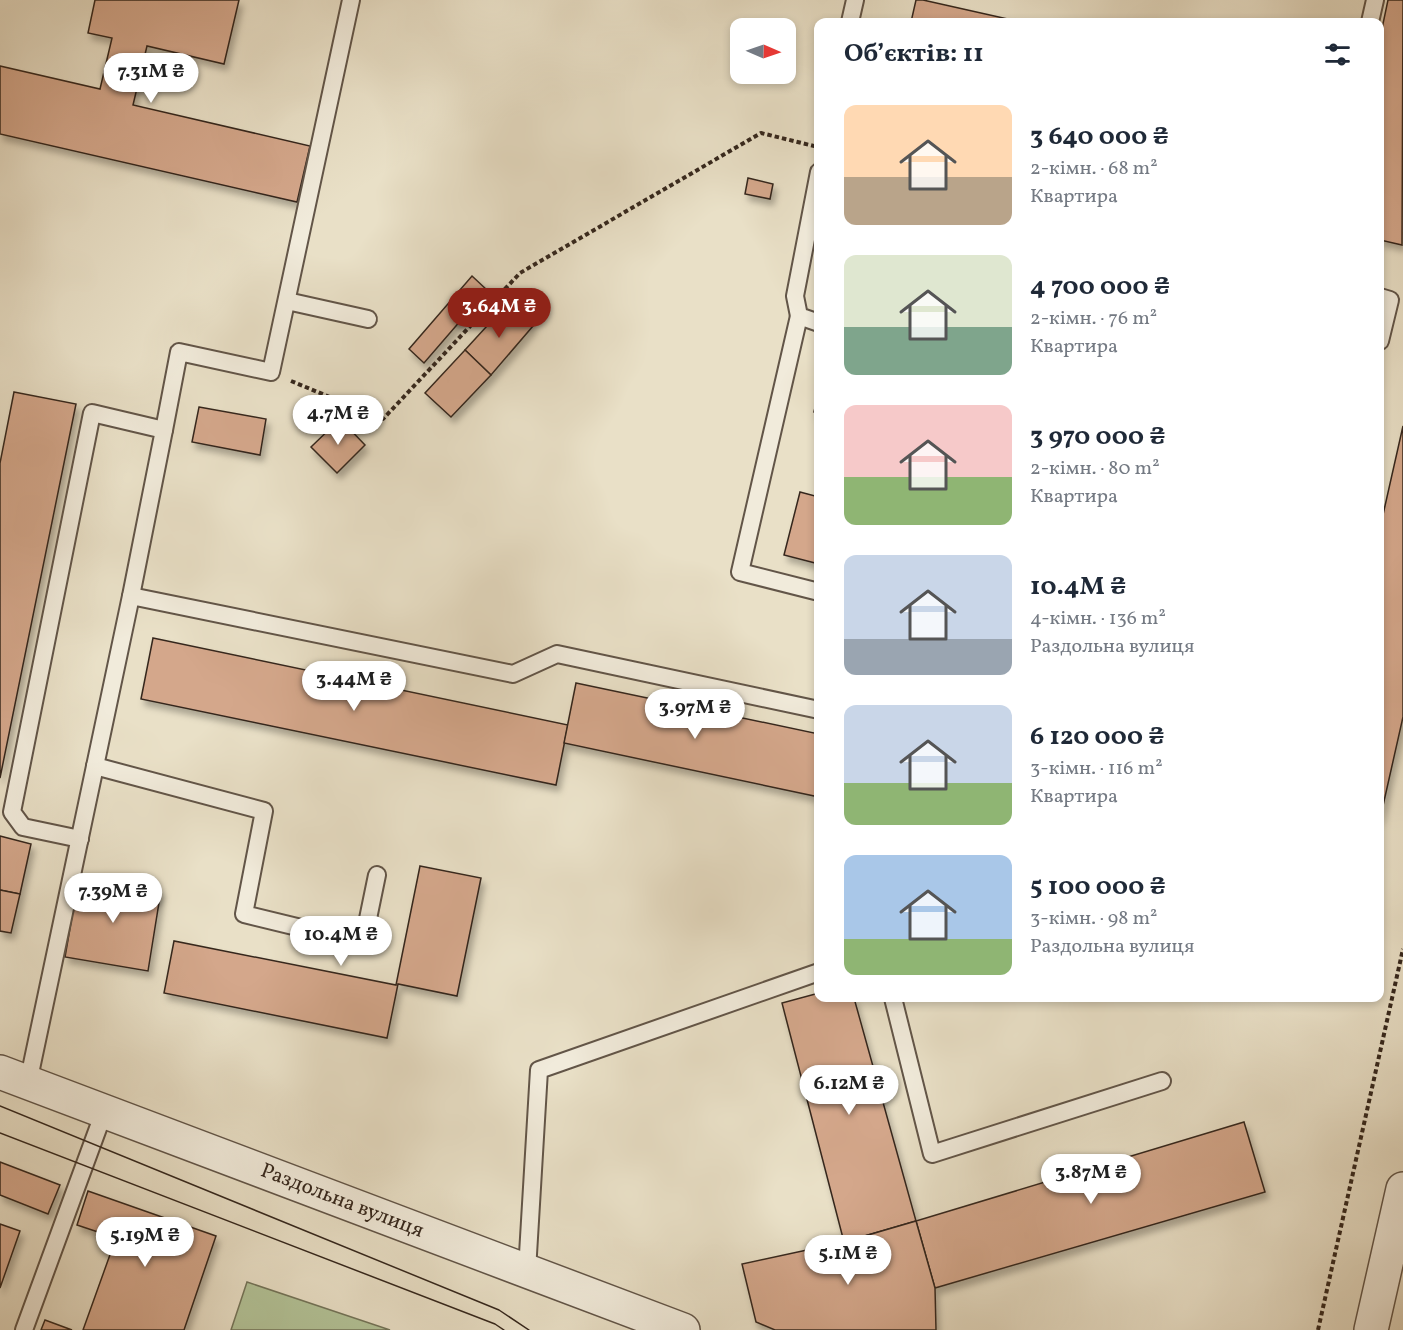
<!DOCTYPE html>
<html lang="uk">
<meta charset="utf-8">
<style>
body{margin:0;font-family:Vollkorn,serif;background:#f2f2f3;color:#1f2937;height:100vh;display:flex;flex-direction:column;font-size:22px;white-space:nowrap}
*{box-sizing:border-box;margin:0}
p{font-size:20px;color:#747a83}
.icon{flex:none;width:33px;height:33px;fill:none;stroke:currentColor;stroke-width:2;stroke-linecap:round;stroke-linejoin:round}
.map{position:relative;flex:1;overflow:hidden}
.panel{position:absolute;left:814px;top:18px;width:570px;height:984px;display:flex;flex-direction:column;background:#fff;border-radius:12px;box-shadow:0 3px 9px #0003}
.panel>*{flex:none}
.needle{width:39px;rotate:92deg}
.buttons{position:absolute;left:730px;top:18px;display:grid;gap:12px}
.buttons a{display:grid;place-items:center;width:66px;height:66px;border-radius:12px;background:#fff;box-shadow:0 3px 9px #0003;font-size:30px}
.price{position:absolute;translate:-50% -51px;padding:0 14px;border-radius:21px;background:#fff;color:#222;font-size:20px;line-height:39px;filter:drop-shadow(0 2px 3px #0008)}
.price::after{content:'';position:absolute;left:50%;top:36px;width:18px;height:14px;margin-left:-9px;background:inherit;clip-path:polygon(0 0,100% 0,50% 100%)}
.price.selected{background:#8f2418;color:#fff}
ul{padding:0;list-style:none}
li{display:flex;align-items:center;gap:18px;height:150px;padding:0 30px}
li span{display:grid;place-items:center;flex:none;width:168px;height:120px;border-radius:12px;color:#555}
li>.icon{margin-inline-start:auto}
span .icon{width:72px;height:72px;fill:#fffc;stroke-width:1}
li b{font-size:26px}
h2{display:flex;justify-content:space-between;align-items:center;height:72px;padding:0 30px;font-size:26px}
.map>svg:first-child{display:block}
.green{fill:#b3c398;stroke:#74755a;stroke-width:1.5}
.building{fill:#d4a78b;stroke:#35271d;stroke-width:1.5;filter:url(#shadow)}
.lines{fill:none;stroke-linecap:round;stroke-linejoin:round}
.service-casing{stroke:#625548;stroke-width:20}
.tertiary-casing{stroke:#625548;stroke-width:36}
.path{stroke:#35271d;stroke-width:4;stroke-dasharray:4.5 3;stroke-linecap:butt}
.service{stroke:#f1ebdb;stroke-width:16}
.tertiary{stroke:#f1ebdb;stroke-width:33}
.tram{stroke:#35271d;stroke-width:1.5}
.labels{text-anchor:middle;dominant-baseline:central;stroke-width:4.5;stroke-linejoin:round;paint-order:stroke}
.street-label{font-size:21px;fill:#35271d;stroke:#f1ebdb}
</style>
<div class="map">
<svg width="1403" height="1330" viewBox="0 0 1403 1330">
<defs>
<filter id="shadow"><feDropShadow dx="3.5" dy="6" stdDeviation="3" flood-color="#0004"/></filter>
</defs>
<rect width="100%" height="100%" fill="#e9e0c7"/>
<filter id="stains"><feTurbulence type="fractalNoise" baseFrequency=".00333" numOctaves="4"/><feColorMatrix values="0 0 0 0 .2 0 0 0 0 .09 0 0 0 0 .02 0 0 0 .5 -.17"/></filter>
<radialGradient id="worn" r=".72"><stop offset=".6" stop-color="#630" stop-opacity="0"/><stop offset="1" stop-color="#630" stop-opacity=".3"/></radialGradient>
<polygon class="green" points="247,1282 390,1330 231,1330"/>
<g class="building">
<polygon points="95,0 239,0 224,64 147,46 133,105 310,146 297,202 0,134 0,66 100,89 112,38 88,33"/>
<polygon points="916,0 923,0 1021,22 911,22"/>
<polygon points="1388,0 1403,0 1402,245 1380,240 1380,38"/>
<polygon points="748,178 773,184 770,199 745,194"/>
<polygon points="472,276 487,290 424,363 409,349"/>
<polygon points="508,303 533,326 491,375 465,350"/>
<polygon points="465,350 491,375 451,417 425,393"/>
<polygon points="819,390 819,413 814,412"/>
<polygon points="14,392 76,404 0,778 0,463"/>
<polygon points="199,407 266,419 260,455 192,442"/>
<polygon points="340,419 365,445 337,473 311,447"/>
<polygon points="1403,426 1403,717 1380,819 1380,528"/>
<polygon points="800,492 819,497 819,564 784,555"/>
<polygon points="153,638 568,725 556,785 141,699"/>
<polygon points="576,683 819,734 819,797 564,743"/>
<polygon points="0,836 31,844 20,894 0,890"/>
<polygon points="420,866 481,878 457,996 398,984 387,1038 164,993 174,941 396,985"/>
<polygon points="79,876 161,890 148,971 65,957"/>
<polygon points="0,890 20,894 11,933 0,931"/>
<polygon points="819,993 819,998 854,998 916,1221 844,1242 782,1003"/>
<polygon points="1244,1122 1265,1192 935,1288 916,1221"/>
<polygon points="0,1162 60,1185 48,1214 0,1195"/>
<polygon points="88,1191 216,1236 184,1330 83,1330 116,1238 77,1225"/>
<polygon points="916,1221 935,1288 936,1330 775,1330 756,1322 742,1264 844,1242"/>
<polygon points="0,1224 20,1231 0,1288"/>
<polygon points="45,1320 72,1330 41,1330"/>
</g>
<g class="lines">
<defs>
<g id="service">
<polyline points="850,22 855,0"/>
<polyline points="1370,22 1375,0"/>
<polyline points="819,172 795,296 799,316 819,323"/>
<polyline points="1380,297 1390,300 1380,341"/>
<polyline points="287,301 368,319"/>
<polyline points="799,316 740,572 819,592"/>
<polyline points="164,430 179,352 271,372 351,0"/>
<polyline points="95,766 264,811 244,914 363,943 377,875"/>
<polyline points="80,839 23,827 12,812 92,413 164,430 131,596"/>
<polyline points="893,998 932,1154 1162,1081"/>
<polyline points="28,1083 131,596 513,674 557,654 819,710"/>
<polyline points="527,1271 539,1070 819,972"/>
<polyline points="24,1330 104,1112"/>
</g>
<g id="tertiary">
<polyline points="0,1072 683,1330"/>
<polyline points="1371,1330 1403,1189"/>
</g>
</defs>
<use href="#service" class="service-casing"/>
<use href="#tertiary" class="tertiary-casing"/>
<g class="path">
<polyline points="291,381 383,419 520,273 761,133 818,147"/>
<polyline points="1318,1330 1403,949"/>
</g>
<use href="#service" class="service"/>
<use href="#tertiary" class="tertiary"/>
<g class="tram">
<polyline points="0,1106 499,1310 529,1330"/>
<polyline points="0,1133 495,1324 504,1330"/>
</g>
</g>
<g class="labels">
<g class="street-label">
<text transform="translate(342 1201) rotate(21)">Раздольна вулиця</text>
</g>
</g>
<rect width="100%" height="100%" filter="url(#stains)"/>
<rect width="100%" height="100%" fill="url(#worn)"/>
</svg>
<div class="buttons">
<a><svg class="needle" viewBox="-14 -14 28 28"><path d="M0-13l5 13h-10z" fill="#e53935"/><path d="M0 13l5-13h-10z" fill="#747a83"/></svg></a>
</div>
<b class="price" style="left:151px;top:104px">7.31M ₴</b>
<b class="price selected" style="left:499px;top:339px">3.64M ₴</b>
<b class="price" style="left:338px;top:446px">4.7M ₴</b>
<b class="price" style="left:354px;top:712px">3.44M ₴</b>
<b class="price" style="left:695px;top:740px">3.97M ₴</b>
<b class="price" style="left:113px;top:924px">7.39M ₴</b>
<b class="price" style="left:341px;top:967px">10.4M ₴</b>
<b class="price" style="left:849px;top:1116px">6.12M ₴</b>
<b class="price" style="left:1091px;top:1205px">3.87M ₴</b>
<b class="price" style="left:145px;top:1268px">5.19M ₴</b>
<b class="price" style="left:848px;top:1286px">5.1M ₴</b>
<section class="panel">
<h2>Об’єктів: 11<svg class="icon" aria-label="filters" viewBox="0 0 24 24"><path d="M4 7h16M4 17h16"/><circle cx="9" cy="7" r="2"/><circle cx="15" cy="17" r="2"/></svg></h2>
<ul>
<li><span style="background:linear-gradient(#ffd9b3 60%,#b9a48a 0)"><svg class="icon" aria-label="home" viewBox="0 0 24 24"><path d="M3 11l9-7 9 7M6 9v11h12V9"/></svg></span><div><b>3 640 000 ₴</b><p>2-кімн. · 68 m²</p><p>Квартира</p></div></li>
<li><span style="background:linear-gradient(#dfe7d0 60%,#7fa58c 0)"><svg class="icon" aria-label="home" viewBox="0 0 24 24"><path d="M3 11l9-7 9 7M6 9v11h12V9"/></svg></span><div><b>4 700 000 ₴</b><p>2-кімн. · 76 m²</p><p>Квартира</p></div></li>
<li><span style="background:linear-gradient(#f6c9c9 60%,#8fb573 0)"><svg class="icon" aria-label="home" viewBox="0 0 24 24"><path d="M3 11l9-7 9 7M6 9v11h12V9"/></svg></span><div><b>3 970 000 ₴</b><p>2-кімн. · 80 m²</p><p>Квартира</p></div></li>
<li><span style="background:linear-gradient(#c9d6e8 70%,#9aa5b1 0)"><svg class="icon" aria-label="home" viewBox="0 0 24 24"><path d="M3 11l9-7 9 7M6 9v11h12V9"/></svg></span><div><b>10.4M ₴</b><p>4-кімн. · 136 m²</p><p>Раздольна вулиця</p></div></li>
<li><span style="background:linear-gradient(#c9d6e8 65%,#8fb573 0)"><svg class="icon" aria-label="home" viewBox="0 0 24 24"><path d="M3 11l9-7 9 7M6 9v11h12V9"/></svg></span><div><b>6 120 000 ₴</b><p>3-кімн. · 116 m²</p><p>Квартира</p></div></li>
<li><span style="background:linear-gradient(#a9c7e8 70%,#8fb573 0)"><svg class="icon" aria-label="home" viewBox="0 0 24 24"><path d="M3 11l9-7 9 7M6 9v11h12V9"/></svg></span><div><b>5 100 000 ₴</b><p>3-кімн. · 98 m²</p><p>Раздольна вулиця</p></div></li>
</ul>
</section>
</div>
